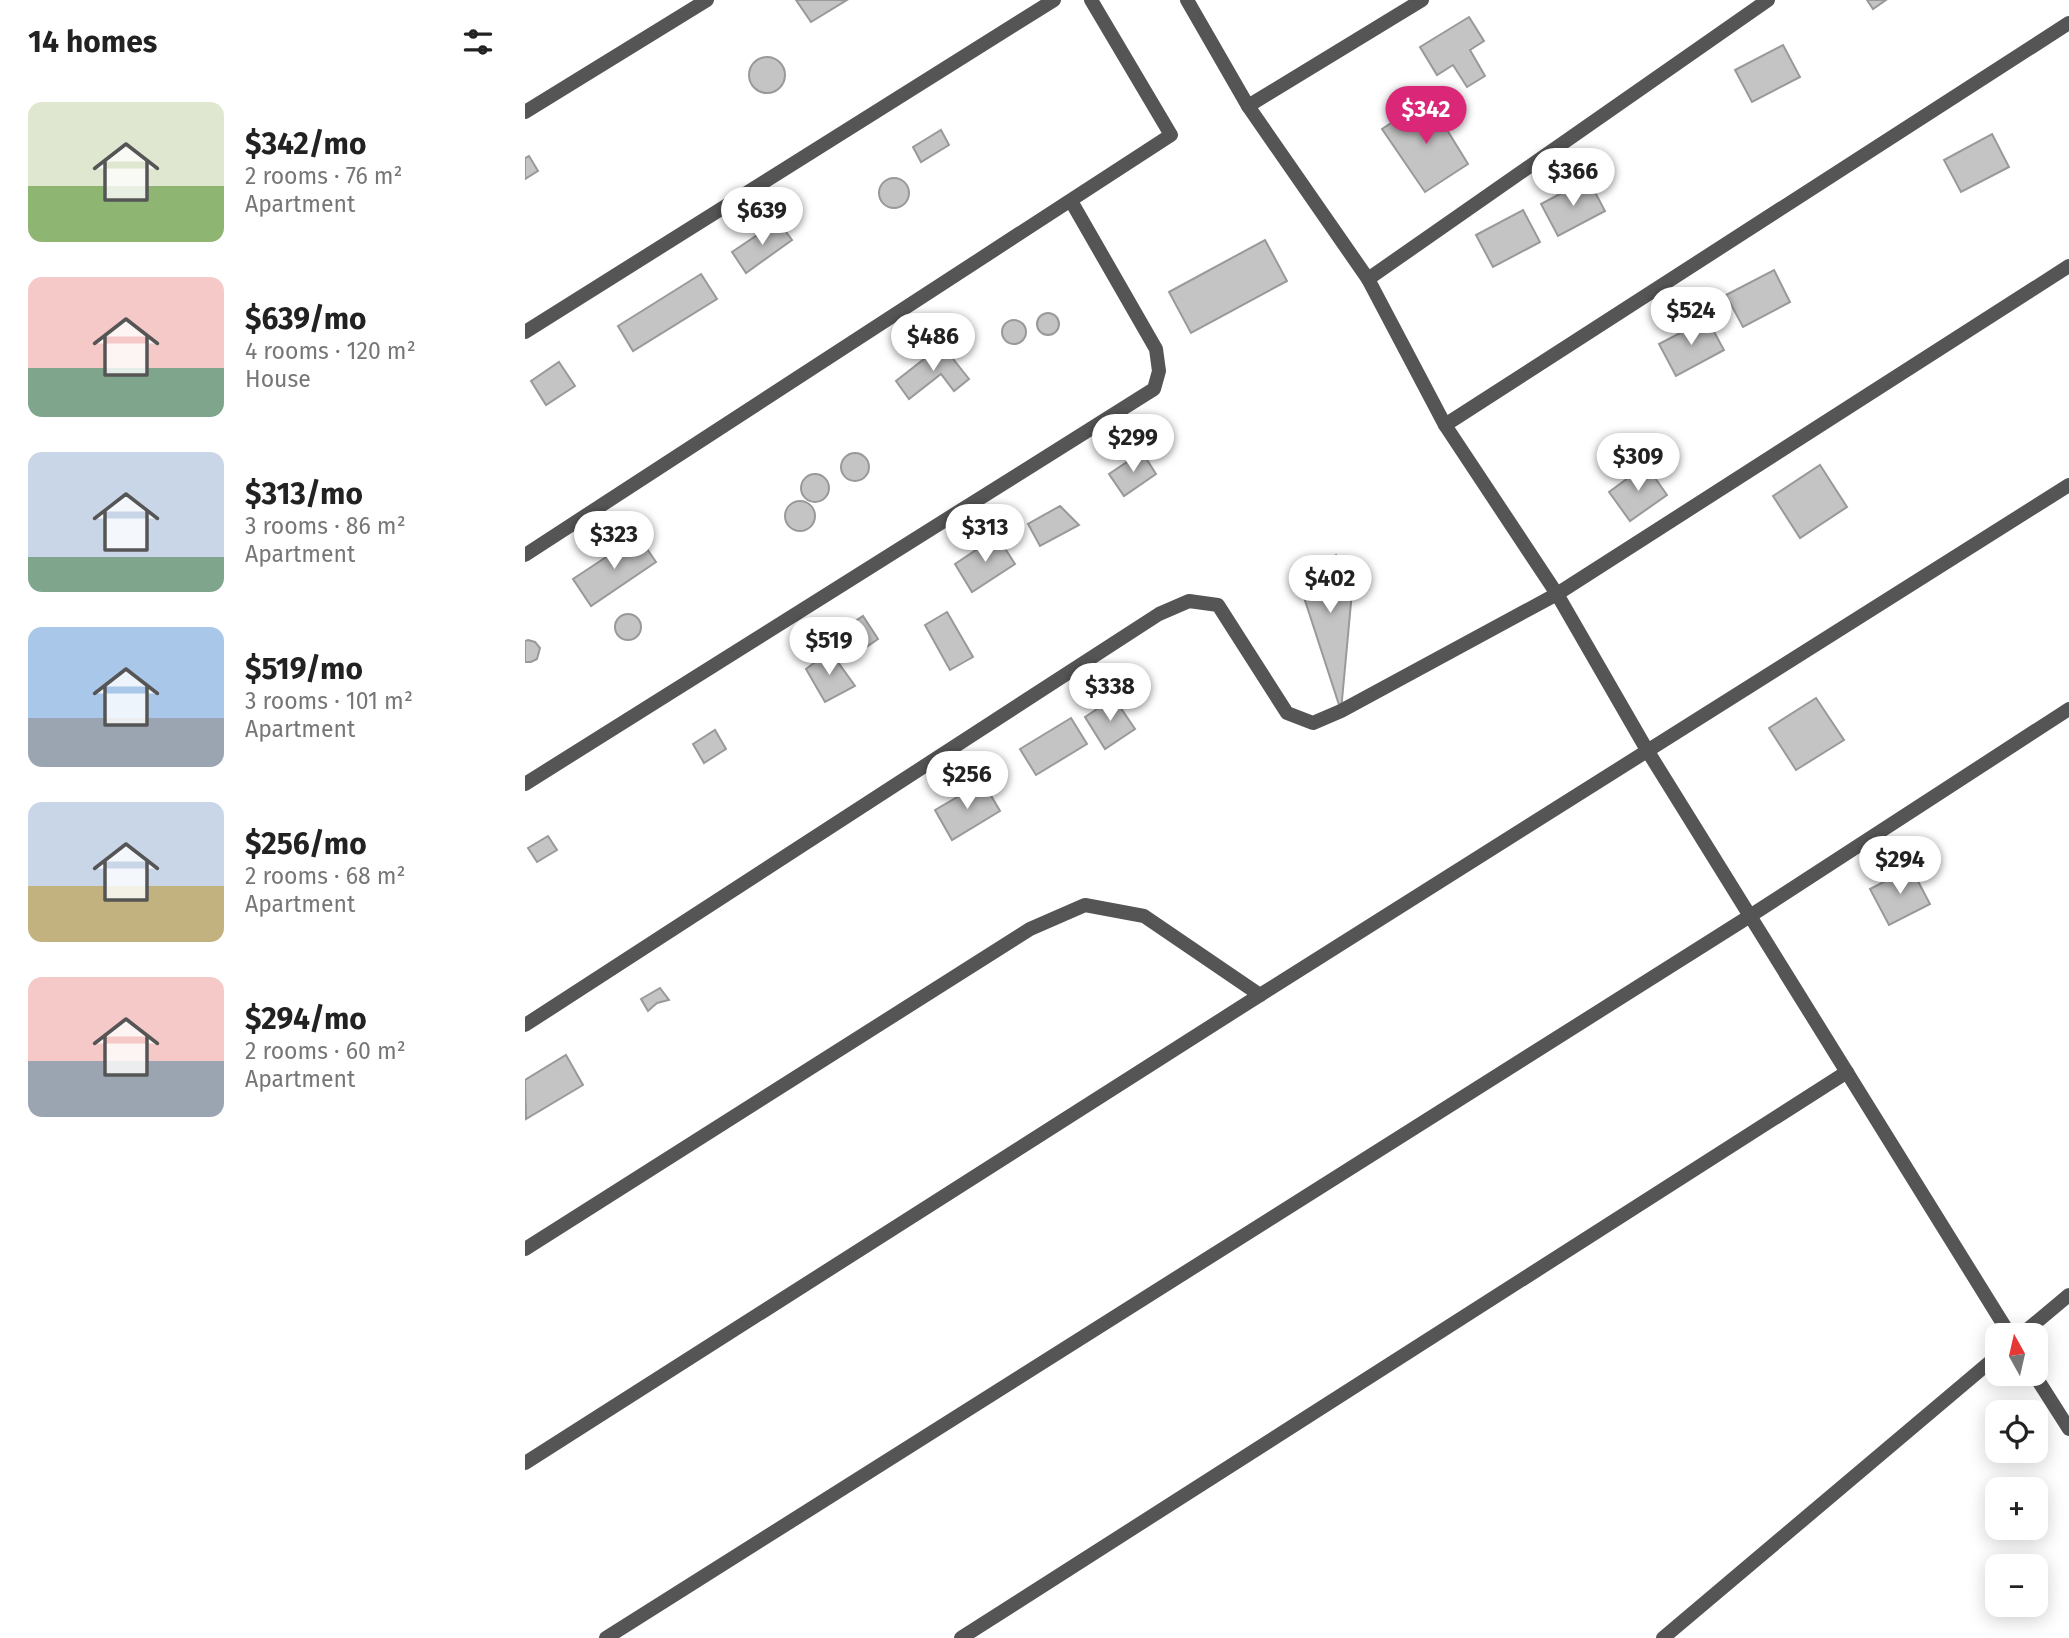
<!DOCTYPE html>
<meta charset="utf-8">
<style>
body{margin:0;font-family:"Fira Sans",sans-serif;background:#f2f2f2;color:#222;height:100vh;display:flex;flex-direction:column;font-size:26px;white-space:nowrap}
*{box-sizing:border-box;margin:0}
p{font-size:23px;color:#767676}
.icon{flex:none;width:38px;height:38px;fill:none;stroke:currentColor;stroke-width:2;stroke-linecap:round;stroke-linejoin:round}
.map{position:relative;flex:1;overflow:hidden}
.sheet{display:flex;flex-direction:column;background:#fff;width:525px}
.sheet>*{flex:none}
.needle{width:46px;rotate:352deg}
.fabs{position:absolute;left:1460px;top:1323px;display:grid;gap:14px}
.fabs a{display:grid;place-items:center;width:63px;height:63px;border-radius:14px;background:#fff;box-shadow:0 4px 18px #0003;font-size:35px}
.price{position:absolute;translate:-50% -60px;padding:0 16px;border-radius:24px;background:#fff;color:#222;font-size:23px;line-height:46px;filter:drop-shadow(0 2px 4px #0008)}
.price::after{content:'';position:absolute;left:50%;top:42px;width:21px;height:16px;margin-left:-10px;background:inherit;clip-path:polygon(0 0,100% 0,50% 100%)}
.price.current{background:#db2777;color:#fff}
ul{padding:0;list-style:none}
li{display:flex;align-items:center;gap:21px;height:175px;padding:0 28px}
li span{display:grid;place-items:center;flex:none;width:196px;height:140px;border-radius:14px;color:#555}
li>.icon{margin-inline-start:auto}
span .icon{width:84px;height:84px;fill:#fffc;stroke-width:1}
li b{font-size:30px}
h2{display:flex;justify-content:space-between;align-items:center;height:84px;padding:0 28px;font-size:30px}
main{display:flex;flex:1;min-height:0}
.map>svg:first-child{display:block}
.building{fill:#c4c4c4;stroke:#999;stroke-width:2}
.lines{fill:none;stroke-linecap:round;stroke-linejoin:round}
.minor{stroke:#555;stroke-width:14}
.tertiary{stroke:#555;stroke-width:14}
</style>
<main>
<section class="sheet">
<h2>14 homes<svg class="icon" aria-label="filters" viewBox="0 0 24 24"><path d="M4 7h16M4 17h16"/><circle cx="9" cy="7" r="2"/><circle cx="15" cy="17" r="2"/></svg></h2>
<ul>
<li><span style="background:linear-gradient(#dfe7d0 60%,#8fb573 0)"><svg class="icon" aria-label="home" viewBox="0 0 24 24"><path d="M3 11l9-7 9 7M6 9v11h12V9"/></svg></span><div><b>$342/mo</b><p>2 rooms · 76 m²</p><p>Apartment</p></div></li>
<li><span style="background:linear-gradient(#f6c9c9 65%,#7fa58c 0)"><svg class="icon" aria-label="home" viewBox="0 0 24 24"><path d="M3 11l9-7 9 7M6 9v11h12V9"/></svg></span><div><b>$639/mo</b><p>4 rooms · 120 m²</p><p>House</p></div></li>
<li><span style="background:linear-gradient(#c9d6e8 75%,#7fa58c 0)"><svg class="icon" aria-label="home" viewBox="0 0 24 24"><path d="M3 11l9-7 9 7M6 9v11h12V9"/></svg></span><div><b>$313/mo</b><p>3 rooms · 86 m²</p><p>Apartment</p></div></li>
<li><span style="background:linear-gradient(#a9c7e8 65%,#9aa5b1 0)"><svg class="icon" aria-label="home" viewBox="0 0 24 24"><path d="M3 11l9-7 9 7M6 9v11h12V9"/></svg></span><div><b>$519/mo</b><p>3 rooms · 101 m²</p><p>Apartment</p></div></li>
<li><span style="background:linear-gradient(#c9d6e8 60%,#c2b280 0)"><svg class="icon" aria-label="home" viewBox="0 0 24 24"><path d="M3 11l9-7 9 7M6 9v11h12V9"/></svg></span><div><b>$256/mo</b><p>2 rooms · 68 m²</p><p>Apartment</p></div></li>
<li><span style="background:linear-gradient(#f6c9c9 60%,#9aa5b1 0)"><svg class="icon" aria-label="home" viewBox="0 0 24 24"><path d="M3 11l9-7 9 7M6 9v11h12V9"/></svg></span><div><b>$294/mo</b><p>2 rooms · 60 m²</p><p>Apartment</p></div></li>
</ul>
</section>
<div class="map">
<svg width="1544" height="1638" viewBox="0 0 1544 1638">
<rect width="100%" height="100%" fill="#fff"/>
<g class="building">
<polygon points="271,0 322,0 286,22"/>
<polygon points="1342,0 1361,0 1348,9"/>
<polygon points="944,17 959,41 945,50 960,76 942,87 928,65 912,75 895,47"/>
<polygon points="1258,45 1275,77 1227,102 1210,70"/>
<circle cx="242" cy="75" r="18"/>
<polygon points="903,99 943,164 900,192 857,129"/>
<polygon points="416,130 424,145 396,162 388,147"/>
<polygon points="1467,134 1484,167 1436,192 1419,160"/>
<polygon points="4,156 13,171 0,179 0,158"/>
<circle cx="369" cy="193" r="15"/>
<polygon points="1063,179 1080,211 1033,236 1016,204"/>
<polygon points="998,210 1015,242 968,267 951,235"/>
<polygon points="253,221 267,240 221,273 207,252"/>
<polygon points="740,240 762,281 666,333 644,292"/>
<polygon points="1249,270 1265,302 1218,327 1201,295"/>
<polygon points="176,274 192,299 108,351 93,326"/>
<circle cx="523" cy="324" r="11"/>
<polygon points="1182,319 1199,350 1151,376 1134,344"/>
<circle cx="489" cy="332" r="12"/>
<polygon points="417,345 444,379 429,391 416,374 384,399 371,381"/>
<polygon points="34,362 50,386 21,405 6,381"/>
<polygon points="617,452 631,474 599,496 584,474"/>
<circle cx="330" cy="467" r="14"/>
<polygon points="1121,465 1142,495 1105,521 1084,492"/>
<polygon points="1295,465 1322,507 1275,538 1248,496"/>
<circle cx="290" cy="488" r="14"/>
<circle cx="275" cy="516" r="15"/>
<polygon points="535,506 554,525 515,546 503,524"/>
<polygon points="113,536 131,562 66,606 48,579"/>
<polygon points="472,536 490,564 447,592 430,564"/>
<polygon points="811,555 828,581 816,711 773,579"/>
<polygon points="422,612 448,657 425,670 400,625"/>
<circle cx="103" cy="627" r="13"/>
<polygon points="338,616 353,639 321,661 305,638"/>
<polygon points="3,640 10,642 15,648 12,659 6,662 0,662 0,641"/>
<polygon points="305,651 330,686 300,702 281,669"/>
<polygon points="589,698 610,729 580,749 560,717"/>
<polygon points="1291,698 1319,740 1271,770 1244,728"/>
<polygon points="546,718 562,744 511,775 495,749"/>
<polygon points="190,730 201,749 179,763 168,744"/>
<polygon points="458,782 475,811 427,840 410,810"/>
<polygon points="23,836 32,850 12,862 3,848"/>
<polygon points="1386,868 1405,904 1364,925 1345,889"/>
<polygon points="135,988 144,1000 132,1003 123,1011 116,999"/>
<polygon points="41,1055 58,1085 1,1119 0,1080"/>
</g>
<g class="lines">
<g class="minor">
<polyline points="723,106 897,0"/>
<polyline points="0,112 182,0"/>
<polyline points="843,279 1243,0"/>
<polyline points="0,332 529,0"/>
<polyline points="920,425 1544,23"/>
<polyline points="0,555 646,135 566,0"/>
<polyline points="0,784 629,389 634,371 631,349 546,201"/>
<polyline points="0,1025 634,614 664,601 693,605 762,713 788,723 816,711 1032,594 1544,266"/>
<polyline points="0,1249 505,929 560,905 619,916 735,995"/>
<polyline points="1496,1335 1544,1295"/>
<polyline points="1509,1374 1544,1429"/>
<polyline points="0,1463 735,995 1544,485"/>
<polyline points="81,1638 1225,916 1544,709"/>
<polyline points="436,1638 1322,1072"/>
</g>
<g class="tertiary">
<polyline points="662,0 723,106 843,279 920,425 1032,594 1122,750 1485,1335"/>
<polyline points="1138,1638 1472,1356"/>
</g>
</g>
</svg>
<div class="fabs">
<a><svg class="needle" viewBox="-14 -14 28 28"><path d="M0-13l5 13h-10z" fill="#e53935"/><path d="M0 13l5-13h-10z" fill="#767676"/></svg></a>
<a><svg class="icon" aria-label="locate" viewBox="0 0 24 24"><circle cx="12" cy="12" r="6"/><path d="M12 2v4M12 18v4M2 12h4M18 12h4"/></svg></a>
<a>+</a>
<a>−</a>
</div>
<b class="price current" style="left:901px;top:146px">$342</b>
<b class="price" style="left:1048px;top:208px">$366</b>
<b class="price" style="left:237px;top:247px">$639</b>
<b class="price" style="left:1166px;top:347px">$524</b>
<b class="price" style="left:408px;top:373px">$486</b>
<b class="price" style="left:608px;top:474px">$299</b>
<b class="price" style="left:1113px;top:493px">$309</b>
<b class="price" style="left:460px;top:564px">$313</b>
<b class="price" style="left:89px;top:571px">$323</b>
<b class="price" style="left:805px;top:615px">$402</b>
<b class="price" style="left:304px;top:677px">$519</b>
<b class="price" style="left:585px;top:723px">$338</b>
<b class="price" style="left:442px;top:811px">$256</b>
<b class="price" style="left:1375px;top:896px">$294</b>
</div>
</main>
